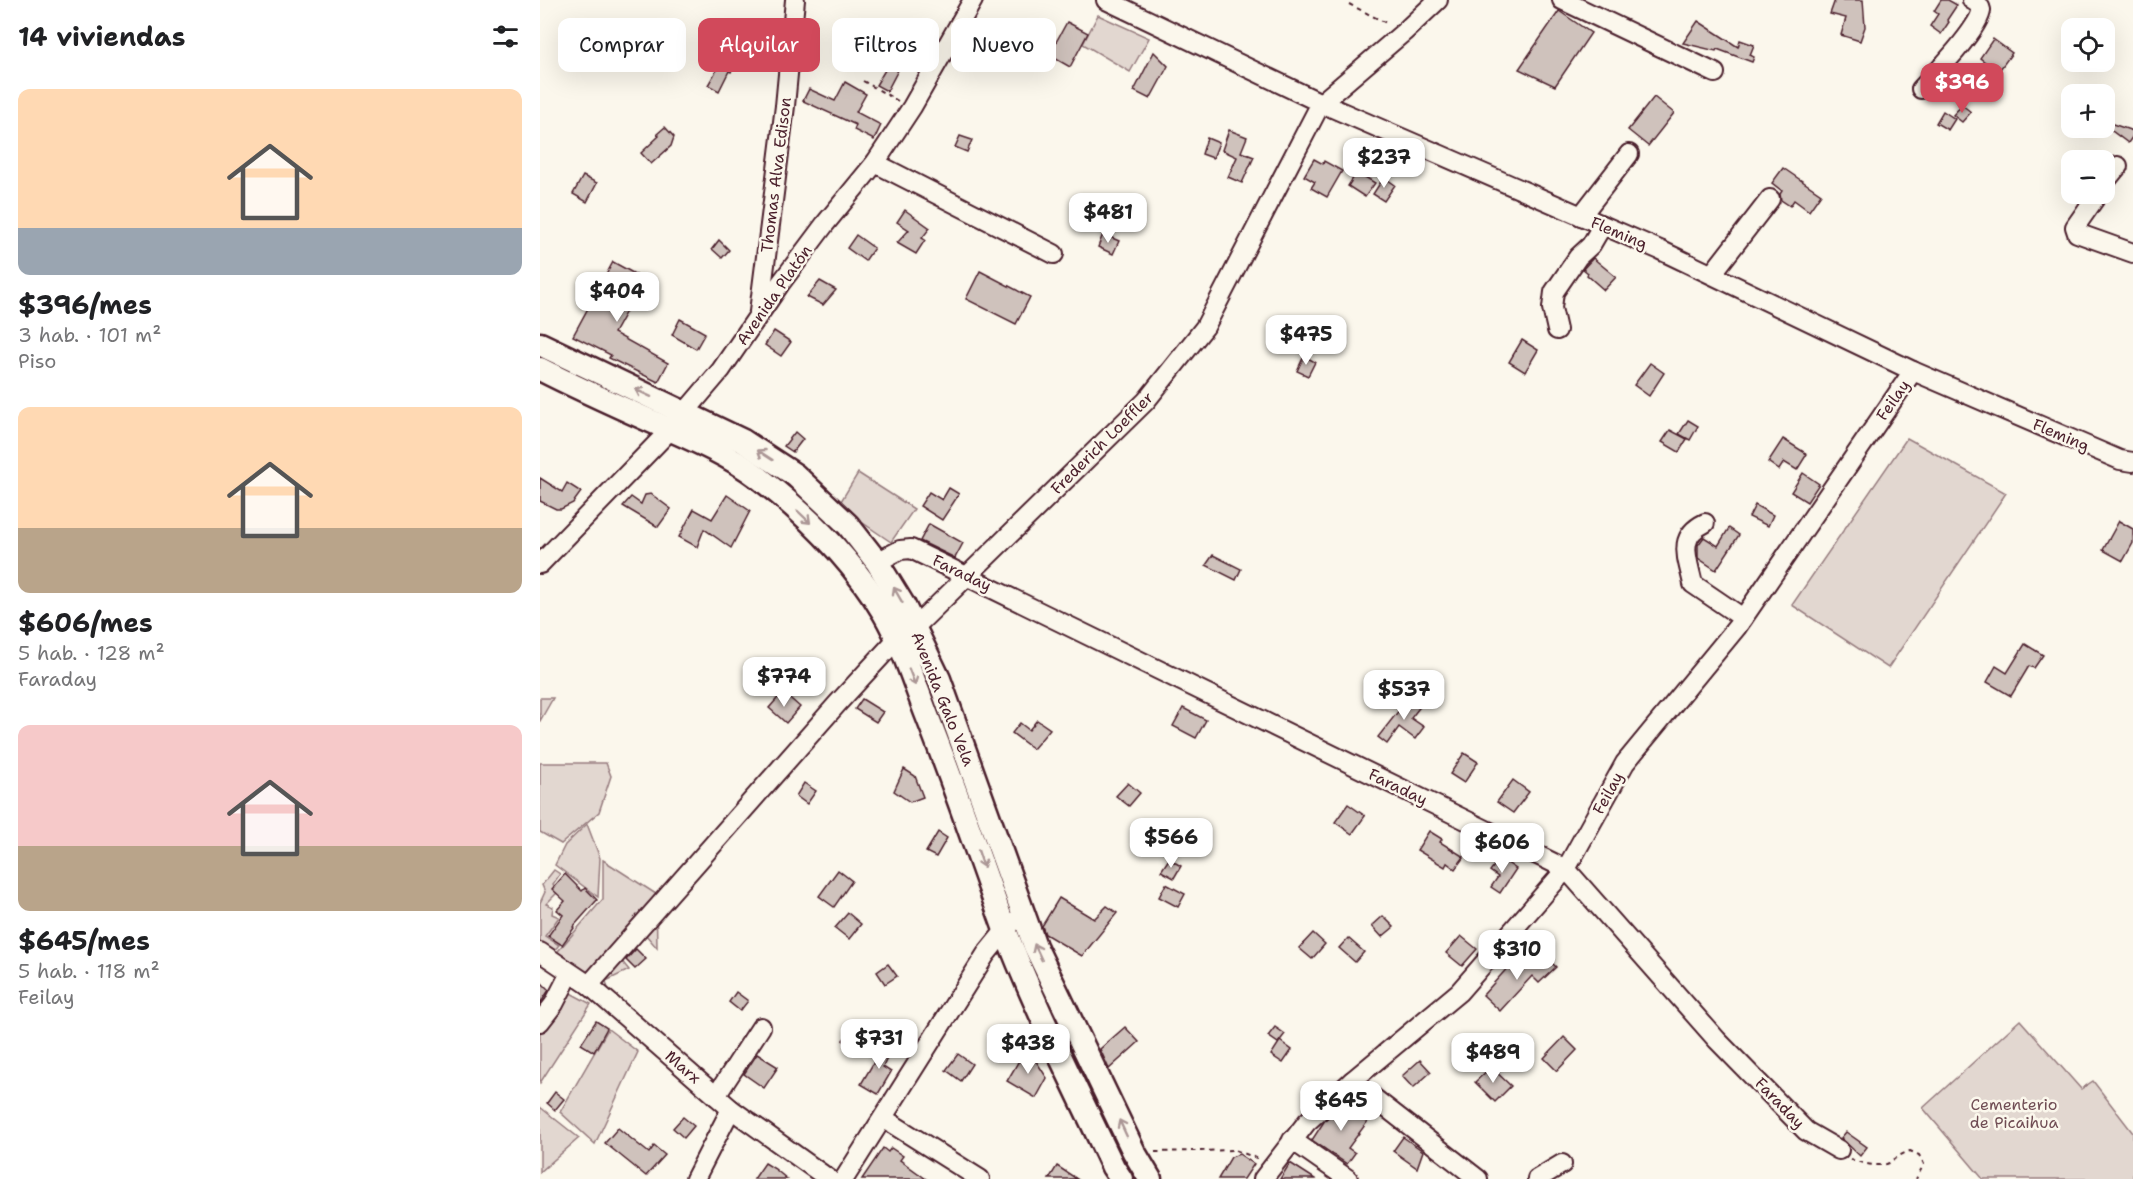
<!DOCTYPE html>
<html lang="es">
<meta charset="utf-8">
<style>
body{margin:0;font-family:"Shantell Sans",sans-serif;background:#f6f6f6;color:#202124;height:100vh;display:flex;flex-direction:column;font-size:22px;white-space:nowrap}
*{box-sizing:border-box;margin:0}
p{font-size:20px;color:#757577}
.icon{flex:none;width:33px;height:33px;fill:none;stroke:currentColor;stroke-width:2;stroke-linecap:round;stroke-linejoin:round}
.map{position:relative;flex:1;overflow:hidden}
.side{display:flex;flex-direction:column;background:#fff;width:540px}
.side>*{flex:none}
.banner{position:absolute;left:18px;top:18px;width:570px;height:54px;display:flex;gap:12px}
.tools{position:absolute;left:1521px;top:18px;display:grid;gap:12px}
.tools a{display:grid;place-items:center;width:54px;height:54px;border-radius:12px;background:#fff;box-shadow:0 6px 24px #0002;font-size:30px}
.price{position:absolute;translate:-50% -51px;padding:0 14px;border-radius:12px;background:#fff;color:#222;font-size:20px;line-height:39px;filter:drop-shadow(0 2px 3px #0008)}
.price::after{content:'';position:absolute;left:50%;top:36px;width:18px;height:14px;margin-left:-9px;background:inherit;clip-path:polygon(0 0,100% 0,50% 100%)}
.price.on{background:#d1495b;color:#fff}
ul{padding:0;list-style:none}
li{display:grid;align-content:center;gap:12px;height:318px;padding:0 18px}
li span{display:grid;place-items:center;height:186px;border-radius:12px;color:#555}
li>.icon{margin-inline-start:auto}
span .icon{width:108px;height:108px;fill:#fffc;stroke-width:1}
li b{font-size:26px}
h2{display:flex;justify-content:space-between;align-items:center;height:72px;padding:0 18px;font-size:26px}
.pill{padding:0 21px;border-radius:12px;background:#fff;box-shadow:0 6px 24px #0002;font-size:21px;line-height:54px}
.pill.on{background:#d1495b;color:#fff}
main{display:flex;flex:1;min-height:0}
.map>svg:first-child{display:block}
.green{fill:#e2d7d0;stroke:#967b7e;stroke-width:1.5}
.building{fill:#cfc2bc;stroke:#4a1f2b;stroke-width:1.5}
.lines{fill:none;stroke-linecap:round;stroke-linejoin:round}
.minor-casing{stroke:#4a1f2b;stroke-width:22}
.major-casing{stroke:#4a1f2b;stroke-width:27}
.path{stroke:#4a1f2b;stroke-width:2;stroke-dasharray:4.5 4.5;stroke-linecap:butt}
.minor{stroke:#fbf7ec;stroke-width:18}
.major{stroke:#fbf7ec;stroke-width:22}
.oneway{stroke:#ab9695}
.labels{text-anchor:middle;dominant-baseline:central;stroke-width:5;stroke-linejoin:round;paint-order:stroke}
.street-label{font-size:16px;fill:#4a1f2b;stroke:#fbf7ec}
.park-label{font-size:16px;fill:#704d54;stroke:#fbf7ec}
</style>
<main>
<section class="side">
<h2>14 viviendas<svg class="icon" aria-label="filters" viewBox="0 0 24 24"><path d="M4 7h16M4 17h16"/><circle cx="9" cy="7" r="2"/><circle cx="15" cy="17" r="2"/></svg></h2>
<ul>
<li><span style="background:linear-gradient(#ffd9b3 75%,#9aa5b1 0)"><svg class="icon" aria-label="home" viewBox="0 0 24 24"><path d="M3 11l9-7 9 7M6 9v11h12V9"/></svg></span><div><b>$396/mes</b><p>3 hab. · 101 m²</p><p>Piso</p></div></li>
<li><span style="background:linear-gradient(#ffd9b3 65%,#b9a48a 0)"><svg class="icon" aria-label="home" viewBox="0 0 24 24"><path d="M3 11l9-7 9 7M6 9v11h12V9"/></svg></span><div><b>$606/mes</b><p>5 hab. · 128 m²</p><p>Faraday</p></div></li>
<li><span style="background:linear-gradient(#f6c9c9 65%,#b9a48a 0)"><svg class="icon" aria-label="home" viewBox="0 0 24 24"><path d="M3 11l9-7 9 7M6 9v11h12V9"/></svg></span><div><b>$645/mes</b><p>5 hab. · 118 m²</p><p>Feilay</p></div></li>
</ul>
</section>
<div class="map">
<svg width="1593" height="1179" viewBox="0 0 1593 1179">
<rect width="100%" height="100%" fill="#fbf7ec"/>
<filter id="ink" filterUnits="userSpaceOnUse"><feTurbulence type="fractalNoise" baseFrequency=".0167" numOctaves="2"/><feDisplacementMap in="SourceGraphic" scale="12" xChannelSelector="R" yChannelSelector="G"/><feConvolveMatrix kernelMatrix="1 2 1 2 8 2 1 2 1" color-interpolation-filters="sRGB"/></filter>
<g filter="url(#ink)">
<g class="green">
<polygon points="558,15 609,38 590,72 543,44"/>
<polygon points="1367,438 1466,493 1348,668 1252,605"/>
<polygon points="318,473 374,509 351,542 298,506"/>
<polygon points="0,698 13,698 0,721"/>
<polygon points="0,763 66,763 71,776 59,812 21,844 0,832"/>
<polygon points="47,824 60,858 58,897 15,865 25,845"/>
<polygon points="63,860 116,894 117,948 100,928 76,954 89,970 66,981 72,1004 13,957 63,899"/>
<polygon points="14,870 20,874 13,884 18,892 6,904 13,907 12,914 19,917 5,936 19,945 6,960 0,955 0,903 5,892 2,885"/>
<polygon points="23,989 51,1004 0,1083 0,1028"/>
<polygon points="1480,1020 1541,1089 1553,1081 1593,1133 1593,1179 1443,1179 1383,1108"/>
<polygon points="68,1029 98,1052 55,1144 20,1112"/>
<polygon points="0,1107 39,1138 0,1172"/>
</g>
<g class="building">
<polygon points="1295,0 1323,0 1325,27 1320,41 1301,35 1306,18 1290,14"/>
<polygon points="1401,0 1408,0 1417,5 1407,20 1409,22 1401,34 1390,26 1398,14 1394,11"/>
<polygon points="1019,11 1051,33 1015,86 979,69"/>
<polygon points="1158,21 1198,47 1200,40 1214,45 1210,55 1214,57 1212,62 1177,49 1176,51 1143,43"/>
<polygon points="527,22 548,33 530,67 509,55"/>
<polygon points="1453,39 1472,53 1458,72 1440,58"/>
<polygon points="173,46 198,57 191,72 189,71 179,91 168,85 179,66 166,61"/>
<polygon points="614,52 628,66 610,99 594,91"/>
<polygon points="348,65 358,70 347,91 336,85"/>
<polygon points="305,82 326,94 316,112 341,125 334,140 314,130 316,125 263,101 269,89 295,101"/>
<polygon points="1114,97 1134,113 1108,146 1088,130"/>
<polygon points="1422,105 1431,112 1422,122 1413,115"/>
<polygon points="1403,111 1415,119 1408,130 1396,123"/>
<polygon points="1564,121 1593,131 1593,136 1588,143 1564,125"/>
<polygon points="125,127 134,137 131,146 111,164 101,153 119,136 117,134"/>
<polygon points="689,130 707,137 701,152 714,157 702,183 688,177 697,157 682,150"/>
<polygon points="420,136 432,140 427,152 415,147"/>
<polygon points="667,138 679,143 673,158 662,154"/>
<polygon points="774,159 783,164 784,161 802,171 787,197 771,188 775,182 764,176"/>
<polygon points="1243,168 1281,194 1269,211 1254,200 1250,206 1241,200 1240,194 1242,191 1232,183"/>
<polygon points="817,172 835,183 825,197 808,186"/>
<polygon points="43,176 57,183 47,202 33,194"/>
<polygon points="844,177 855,185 844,201 833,194"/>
<polygon points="365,210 390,228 382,238 385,240 376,254 357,243 369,230 357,222"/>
<polygon points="563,234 579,241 573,254 558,247"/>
<polygon points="316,235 334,248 325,261 307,248"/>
<polygon points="179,240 189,250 182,258 172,249"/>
<polygon points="1053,258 1076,277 1064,290 1047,275 1048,273 1043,269"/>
<polygon points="73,262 104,279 74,333 128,363 118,382 69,358 71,355 33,336"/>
<polygon points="440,271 490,297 476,324 426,299"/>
<polygon points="280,281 296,290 283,305 267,297"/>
<polygon points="140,319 165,333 156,349 132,335"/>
<polygon points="234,331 251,342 241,356 225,345"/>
<polygon points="982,340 998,350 985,372 969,362"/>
<polygon points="764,356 775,362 768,376 757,371"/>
<polygon points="1110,363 1124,373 1109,396 1094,385"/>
<polygon points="1148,420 1158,426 1150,440 1139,434"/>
<polygon points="1130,430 1147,439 1139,452 1122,442"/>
<polygon points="255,432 263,439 253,452 244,446"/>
<polygon points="1243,439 1267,454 1257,470 1244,462 1239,470 1228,462"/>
<polygon points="1263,473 1279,484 1267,502 1251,492"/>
<polygon points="0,478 22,492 27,483 41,492 33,503 21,509 16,509 0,501"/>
<polygon points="409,488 419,494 402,520 380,506 389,492 402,500"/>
<polygon points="111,494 131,509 118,527 83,506 91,497 101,504 105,495"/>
<polygon points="187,495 210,511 191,548 164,529 157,547 139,537 154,509 172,519"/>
<polygon points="1215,505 1233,515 1228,526 1209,517"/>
<polygon points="1579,521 1593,529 1593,543 1583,561 1563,550"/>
<polygon points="389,524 423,543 415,558 380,541"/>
<polygon points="1189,528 1199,535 1176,570 1158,558 1158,545 1164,537 1178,546"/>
<polygon points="673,555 701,569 696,580 666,565"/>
<polygon points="1485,644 1503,655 1494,668 1489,666 1471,696 1447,682 1456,666 1467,673"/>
<polygon points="243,692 260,707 246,723 229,708"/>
<polygon points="871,695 882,704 871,718 884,727 875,739 859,727 847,744 838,737"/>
<polygon points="322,699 343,712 336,722 315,709"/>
<polygon points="643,708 666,720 656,738 633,726"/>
<polygon points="497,720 510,729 493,749 472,733 480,723 489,730"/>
<polygon points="924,753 938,762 924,783 910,774"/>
<polygon points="364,769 375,776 383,797 370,802 354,791"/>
<polygon points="973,780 989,792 973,813 957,802"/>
<polygon points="264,783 276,791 267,804 256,796"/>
<polygon points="588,783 600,793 589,806 576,796"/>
<polygon points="808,804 825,816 812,834 795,822"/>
<polygon points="889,831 902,839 900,842 924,857 915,869 907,863 905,867 877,850"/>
<polygon points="398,832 407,838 396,857 386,852"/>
<polygon points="960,858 976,869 960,893 951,887 958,877 950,871"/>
<polygon points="629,859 641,866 634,878 621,871"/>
<polygon points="298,870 312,881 294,907 279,896"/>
<polygon points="25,874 42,891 45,888 57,900 33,927 34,928 22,945 8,936 23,915 17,910 25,901 12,889"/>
<polygon points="626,884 645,894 638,907 619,897"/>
<polygon points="519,898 554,919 567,906 577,913 542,956 505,934 502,926"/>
<polygon points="308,913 321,924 309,939 295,928"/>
<polygon points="843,916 854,927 842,937 832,926"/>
<polygon points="773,933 785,944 772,959 759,948"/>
<polygon points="921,936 937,949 922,966 906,953"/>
<polygon points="808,938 824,952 815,962 799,948"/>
<polygon points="96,949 106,959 95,969 86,960"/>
<polygon points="1002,953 1016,967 999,983 992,976 960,1011 943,995 971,964 980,973"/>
<polygon points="348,964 357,976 345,984 337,972"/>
<polygon points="0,981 9,990 0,1004"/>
<polygon points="196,992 208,1001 200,1011 189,1002"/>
<polygon points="56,1021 67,1028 54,1052 41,1044"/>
<polygon points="585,1027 599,1042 569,1069 560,1049"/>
<polygon points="735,1027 745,1034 738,1043 728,1036"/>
<polygon points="312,1029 323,1039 315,1049 303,1040"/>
<polygon points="1024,1037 1037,1050 1017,1071 1004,1058"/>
<polygon points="347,1040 354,1043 343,1067 351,1072 338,1094 321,1084"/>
<polygon points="740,1041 752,1050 743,1063 731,1055"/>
<polygon points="487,1047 507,1078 496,1098 467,1081"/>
<polygon points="217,1054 238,1067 224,1088 204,1074"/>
<polygon points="418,1054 432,1064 421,1081 406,1070"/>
<polygon points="880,1060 891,1072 873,1088 862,1076"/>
<polygon points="951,1067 971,1086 955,1102 935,1082"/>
<polygon points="15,1092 24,1099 15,1110 7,1103"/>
<polygon points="805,1103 828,1121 808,1148 815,1153 807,1164 772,1140 785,1120"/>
<polygon points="143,1117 154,1126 144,1138 133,1128"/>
<polygon points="78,1128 109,1153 114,1146 125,1155 106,1176 65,1143"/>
<polygon points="1306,1132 1327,1147 1320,1156 1301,1138"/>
<polygon points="863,1137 883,1151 877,1168 853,1151"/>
<polygon points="343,1148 348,1152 351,1148 363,1156 360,1160 386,1179 322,1179"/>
<polygon points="699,1154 714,1164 704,1179 678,1179 691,1157"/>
<polygon points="225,1163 235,1169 247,1179 214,1179"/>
<polygon points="750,1163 775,1179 740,1179"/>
<polygon points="517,1166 537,1179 509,1179"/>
</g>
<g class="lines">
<defs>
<g id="minor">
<polyline points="566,0 781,103 1120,250 1373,371 1580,460 1593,462"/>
<polyline points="1022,0 1175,73"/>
<path d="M 1381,89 C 1393,77 1442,25 1441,10 C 1440,5 1436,2 1432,0"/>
<polyline points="335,163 514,254"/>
<polyline points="1564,183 1578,166"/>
<polyline points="1558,194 1535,227 1537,233 1593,253"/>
<polyline points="1041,216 1089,154"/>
<polyline points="1172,274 1230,199"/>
<polyline points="219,312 245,106 255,0"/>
<polyline points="1017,330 1012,308 1014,292 1038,257 1051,245 1062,226"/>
<path d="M 1165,523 C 1136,537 1148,559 1153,584 L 1203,618"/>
<polyline points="337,562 360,550 371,549 1026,869 1177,1040 1266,1131 1299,1150"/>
<polyline points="0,564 130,430 181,370 240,284 285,224 335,163 372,107 433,0"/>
<polyline points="374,628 606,401 665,327 781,103 864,32 898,0"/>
<polyline points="0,952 49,985 191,1109 289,1179"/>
<polyline points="49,985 298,703 357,639"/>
<polyline points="0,1022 14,1004 30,973"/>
<polyline points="812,1081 938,1179"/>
<polyline points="176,1096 221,1027"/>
<polyline points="343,1118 440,1179"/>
<polyline points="752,1140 808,1179"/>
<polyline points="155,1179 191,1109"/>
<polyline points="304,1179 446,954 472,922"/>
<polyline points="723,1179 767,1122 812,1081 919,992 1026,869 1085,763 1197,627 1373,371"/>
<polyline points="997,1179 1022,1164"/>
</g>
<g id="major">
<polyline points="0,344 203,441 255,475 308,525 337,562 364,606 399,679 495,946 594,1152 610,1179"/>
<path d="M 0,369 C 37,388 75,405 113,422 C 149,438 186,453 218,477 C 266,514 313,561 344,613 C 362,644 373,679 386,713 C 414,784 438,855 464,927 C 495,1009 536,1088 573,1167 L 581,1179"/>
</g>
</defs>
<use href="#minor" class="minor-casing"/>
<use href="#major" class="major-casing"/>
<g class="path">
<polyline points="809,4 848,24"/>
<polyline points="323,81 358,101"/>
<polyline points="615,1152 695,1150 719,1159"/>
<path d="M 1310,1159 C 1320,1163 1339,1168 1349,1163 C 1356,1158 1361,1154 1370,1151 L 1379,1155 L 1384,1164 L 1376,1179"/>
</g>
<use href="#minor" class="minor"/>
<use href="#major" class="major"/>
</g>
<defs><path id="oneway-shaft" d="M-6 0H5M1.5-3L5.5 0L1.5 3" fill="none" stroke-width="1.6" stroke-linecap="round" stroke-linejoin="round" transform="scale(1.5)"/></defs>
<g class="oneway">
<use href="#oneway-shaft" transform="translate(103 393) rotate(-155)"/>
<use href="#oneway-shaft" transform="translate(225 455) rotate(-147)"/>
<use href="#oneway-shaft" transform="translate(264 517) rotate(44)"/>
<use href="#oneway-shaft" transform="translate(358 595) rotate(-120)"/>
<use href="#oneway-shaft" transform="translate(372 677) rotate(69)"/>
<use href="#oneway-shaft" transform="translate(441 859) rotate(71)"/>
<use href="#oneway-shaft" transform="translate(498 952) rotate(-115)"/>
<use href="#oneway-shaft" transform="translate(583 1128) rotate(-115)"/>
</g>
</g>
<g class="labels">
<g class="street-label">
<text transform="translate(236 175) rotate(-83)">Thomas Alva Edison</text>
<text transform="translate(1079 233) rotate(23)">Fleming</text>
<text transform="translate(234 295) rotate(-55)">Avenida Platón</text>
<text transform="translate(1353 400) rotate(-55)">Feilay</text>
<text transform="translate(1521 435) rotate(23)">Fleming</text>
<text transform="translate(562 443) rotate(-45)">Frederich Loeffler</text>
<text transform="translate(422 573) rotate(26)">Faraday</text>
<text transform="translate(403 699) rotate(68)">Avenida Galo Vela</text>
<text transform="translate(858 787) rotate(26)">Faraday</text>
<text transform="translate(1068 793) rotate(-61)">Feilay</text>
<text transform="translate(143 1067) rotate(41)">Marx</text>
<text transform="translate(1240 1103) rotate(46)">Faraday</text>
</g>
<g class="park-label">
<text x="1474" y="1104">Cementerio<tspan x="1474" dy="18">de Picaihua</tspan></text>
</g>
</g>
</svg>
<div class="tools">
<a><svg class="icon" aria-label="locate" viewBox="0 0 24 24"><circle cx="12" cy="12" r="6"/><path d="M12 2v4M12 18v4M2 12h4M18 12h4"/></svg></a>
<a>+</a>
<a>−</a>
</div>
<b class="price on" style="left:1422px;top:114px">$396</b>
<b class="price" style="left:844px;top:189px">$237</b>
<b class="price" style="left:568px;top:244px">$481</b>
<b class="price" style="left:77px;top:323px">$404</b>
<b class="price" style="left:766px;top:366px">$475</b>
<b class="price" style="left:244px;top:708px">$774</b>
<b class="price" style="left:864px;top:721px">$537</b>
<b class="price" style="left:631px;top:869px">$566</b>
<b class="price" style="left:962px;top:874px">$606</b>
<b class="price" style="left:977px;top:981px">$310</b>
<b class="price" style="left:339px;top:1070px">$731</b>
<b class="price" style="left:488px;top:1075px">$438</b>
<b class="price" style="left:953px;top:1084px">$489</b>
<b class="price" style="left:801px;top:1132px">$645</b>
<div class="banner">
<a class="pill">Comprar</a>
<a class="pill on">Alquilar</a>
<a class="pill">Filtros</a>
<a class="pill">Nuevo</a>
</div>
</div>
</main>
